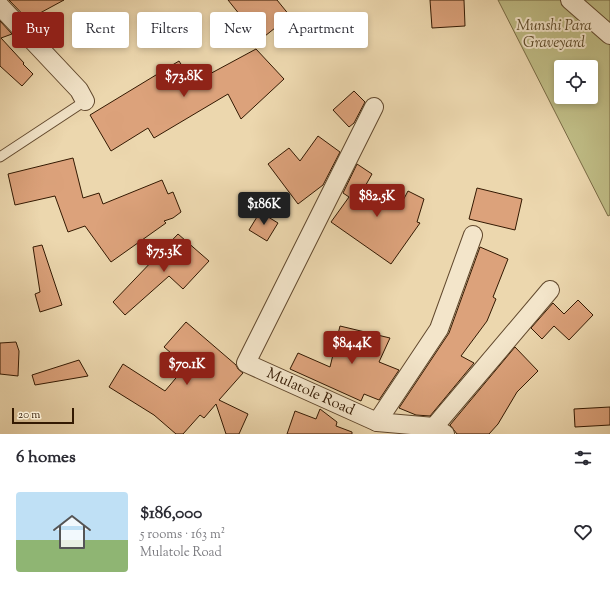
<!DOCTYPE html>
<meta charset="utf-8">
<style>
body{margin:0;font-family:"Sorts Mill Goudy",serif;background:#f7f7f7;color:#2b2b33;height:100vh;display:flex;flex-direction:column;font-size:15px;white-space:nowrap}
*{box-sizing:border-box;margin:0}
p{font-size:13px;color:#7c7c81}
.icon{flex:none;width:22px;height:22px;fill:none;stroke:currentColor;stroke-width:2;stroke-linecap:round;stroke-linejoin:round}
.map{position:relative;height:434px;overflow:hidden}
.details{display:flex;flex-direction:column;background:#fff;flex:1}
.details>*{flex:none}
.hud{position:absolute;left:12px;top:12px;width:400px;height:36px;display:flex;gap:8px}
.tools{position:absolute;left:554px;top:60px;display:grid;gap:8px}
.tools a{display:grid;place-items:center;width:44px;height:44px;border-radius:4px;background:#fff;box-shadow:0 2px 6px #0003;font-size:20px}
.scale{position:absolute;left:12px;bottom:10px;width:62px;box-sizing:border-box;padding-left:4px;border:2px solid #331902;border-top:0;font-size:11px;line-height:14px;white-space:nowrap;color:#331902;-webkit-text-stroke:3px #f3e5ca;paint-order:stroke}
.price{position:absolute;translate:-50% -34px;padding:0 9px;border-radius:4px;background:#8f2418;color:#fff;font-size:13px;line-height:26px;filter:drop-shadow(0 1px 2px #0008)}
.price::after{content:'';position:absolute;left:50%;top:24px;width:12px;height:9px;margin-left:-6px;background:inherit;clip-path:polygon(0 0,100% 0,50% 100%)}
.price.current{background:#222;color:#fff}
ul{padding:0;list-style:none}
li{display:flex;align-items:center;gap:12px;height:100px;padding:0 16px}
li+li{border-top:1px solid #e1e1e2}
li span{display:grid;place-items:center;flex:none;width:112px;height:80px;border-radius:4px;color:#555}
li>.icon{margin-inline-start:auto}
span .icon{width:48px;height:48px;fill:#fffc;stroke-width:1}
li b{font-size:17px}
h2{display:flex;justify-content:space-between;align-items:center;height:48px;padding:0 16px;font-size:17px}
.tag{padding:0 14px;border-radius:4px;background:#fff;box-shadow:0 2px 6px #0003;font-size:14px;line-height:36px}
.tag.current{background:#8f2418;color:#fff}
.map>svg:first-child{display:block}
.green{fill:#bfbc85;stroke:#796a44;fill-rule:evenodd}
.building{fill:#dca27b;stroke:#331902}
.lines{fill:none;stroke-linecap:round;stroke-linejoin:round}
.service-casing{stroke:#61482d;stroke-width:11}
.minor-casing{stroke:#61482d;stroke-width:20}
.service{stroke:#f3e5ca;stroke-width:9}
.minor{stroke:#f3e5ca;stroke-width:18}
.labels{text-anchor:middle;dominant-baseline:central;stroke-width:4;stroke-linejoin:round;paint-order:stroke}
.park-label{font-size:15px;font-style:italic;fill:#5d4a29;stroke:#f3e5ca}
.street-label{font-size:15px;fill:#331902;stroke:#f3e5ca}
</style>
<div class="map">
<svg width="610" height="434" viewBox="0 0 610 434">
<rect width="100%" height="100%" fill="#ecd7ae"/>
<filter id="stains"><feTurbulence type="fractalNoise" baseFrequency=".005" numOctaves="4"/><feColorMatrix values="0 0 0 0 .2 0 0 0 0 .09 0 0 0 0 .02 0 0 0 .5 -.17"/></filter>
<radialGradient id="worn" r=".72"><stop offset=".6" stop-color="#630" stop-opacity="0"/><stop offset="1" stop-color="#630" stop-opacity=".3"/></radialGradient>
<path class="green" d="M 498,0 L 610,0 L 610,215 L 608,216 ZM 561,67 L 591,67 L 591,97 L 561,97 Z"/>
<g class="building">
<polygon points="9,0 64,0 40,13 44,23 34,26"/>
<polygon points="228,0 277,0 290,16 260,40"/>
<polygon points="430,0 464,0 465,26 432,28"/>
<polygon points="0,21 12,34 1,38 24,63 23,64 33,74 22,86 0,66"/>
<polygon points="256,49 284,79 241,119 228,94 154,138 148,128 111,151 90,115 179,61 193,83"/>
<polygon points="354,91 365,102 354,123 349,127 333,110"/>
<polygon points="318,136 340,152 323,185 298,204 268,164 289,148 300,161"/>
<polygon points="73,158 83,198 99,193 103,204 162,180 168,194 173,192 181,212 173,218 164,221 166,223 111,262 85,226 68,232 55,196 15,205 8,174"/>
<polygon points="357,164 372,174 363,190 399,208 408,191 424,199 417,222 420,223 391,264 331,222 349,197 343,193"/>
<polygon points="477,188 522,199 515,230 469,219"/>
<polygon points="260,212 278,223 267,241 249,230"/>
<polygon points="178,234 209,261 183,289 169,276 125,315 113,302"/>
<polygon points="42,245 62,305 40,312 35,294 40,292 33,247"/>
<polygon points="480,247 508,259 493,297 496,299 487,321 461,356 474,363 430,416 416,415 399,408 449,333"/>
<polygon points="578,300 593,315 569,340 554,326 542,339 531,328 553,303 564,314"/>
<polygon points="186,322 236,365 238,369 243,373 219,400 248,414 239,434 226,434 216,404 204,418 200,415 183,434 176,434 154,415 109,387 123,364 165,391 186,366 164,347"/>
<polygon points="340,326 390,338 379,362 399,370 379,400 364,394 361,401 290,369 298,353 330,367"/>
<polygon points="16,342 19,351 18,376 0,374 0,343"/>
<polygon points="515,347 538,371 517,392 498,424 489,434 457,434 450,425"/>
<polygon points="79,360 88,376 35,385 32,375"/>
<polygon points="610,407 610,425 575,427 574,409"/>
<polygon points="320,409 337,422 336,426 352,432 352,434 287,434 295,411 316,419"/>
</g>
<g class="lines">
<defs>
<polyline id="service" points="0,157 85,101"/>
<g id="minor">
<polyline points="570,0 610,35"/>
<polyline points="0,6 79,90 85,101"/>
<path id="s1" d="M 374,107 L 246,363 L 377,422 L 434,427 L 445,434"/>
<polyline points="377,422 439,329 473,235"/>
<polyline points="434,427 550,290"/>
</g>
</defs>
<use href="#service" class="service-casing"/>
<use href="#minor" class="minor-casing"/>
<use href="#service" class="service"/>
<use href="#minor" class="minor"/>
</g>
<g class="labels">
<g class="park-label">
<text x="554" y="26">Munshi Para<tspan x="554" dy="17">Graveyard</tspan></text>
</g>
<g class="street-label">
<text stroke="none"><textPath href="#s1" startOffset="357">Mulatole Road</textPath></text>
</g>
</g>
<rect width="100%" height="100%" filter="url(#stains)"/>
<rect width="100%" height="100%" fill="url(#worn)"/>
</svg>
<div class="tools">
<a><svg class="icon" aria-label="locate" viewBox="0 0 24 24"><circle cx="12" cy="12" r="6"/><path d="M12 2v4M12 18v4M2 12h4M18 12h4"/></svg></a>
</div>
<div class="scale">20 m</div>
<b class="price" style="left:184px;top:98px">$73.8K</b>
<b class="price" style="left:377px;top:218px">$82.5K</b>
<b class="price current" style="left:264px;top:226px">$186K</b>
<b class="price" style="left:164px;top:273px">$75.3K</b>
<b class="price" style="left:352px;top:365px">$84.4K</b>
<b class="price" style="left:187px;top:386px">$70.1K</b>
<div class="hud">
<a class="tag current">Buy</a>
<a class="tag">Rent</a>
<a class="tag">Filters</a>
<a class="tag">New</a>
<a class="tag">Apartment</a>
</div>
</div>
<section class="details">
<h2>6 homes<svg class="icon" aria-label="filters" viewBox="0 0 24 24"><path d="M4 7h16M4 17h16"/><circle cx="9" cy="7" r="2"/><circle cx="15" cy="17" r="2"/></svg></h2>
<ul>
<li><span style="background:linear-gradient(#bfe0f5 60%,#8fb573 0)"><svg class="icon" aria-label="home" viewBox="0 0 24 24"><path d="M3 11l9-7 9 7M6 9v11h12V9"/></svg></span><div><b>$186,000</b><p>5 rooms · 163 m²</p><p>Mulatole Road</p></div><svg class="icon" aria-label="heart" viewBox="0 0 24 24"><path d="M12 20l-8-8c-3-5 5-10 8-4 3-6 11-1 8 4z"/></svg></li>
</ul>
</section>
